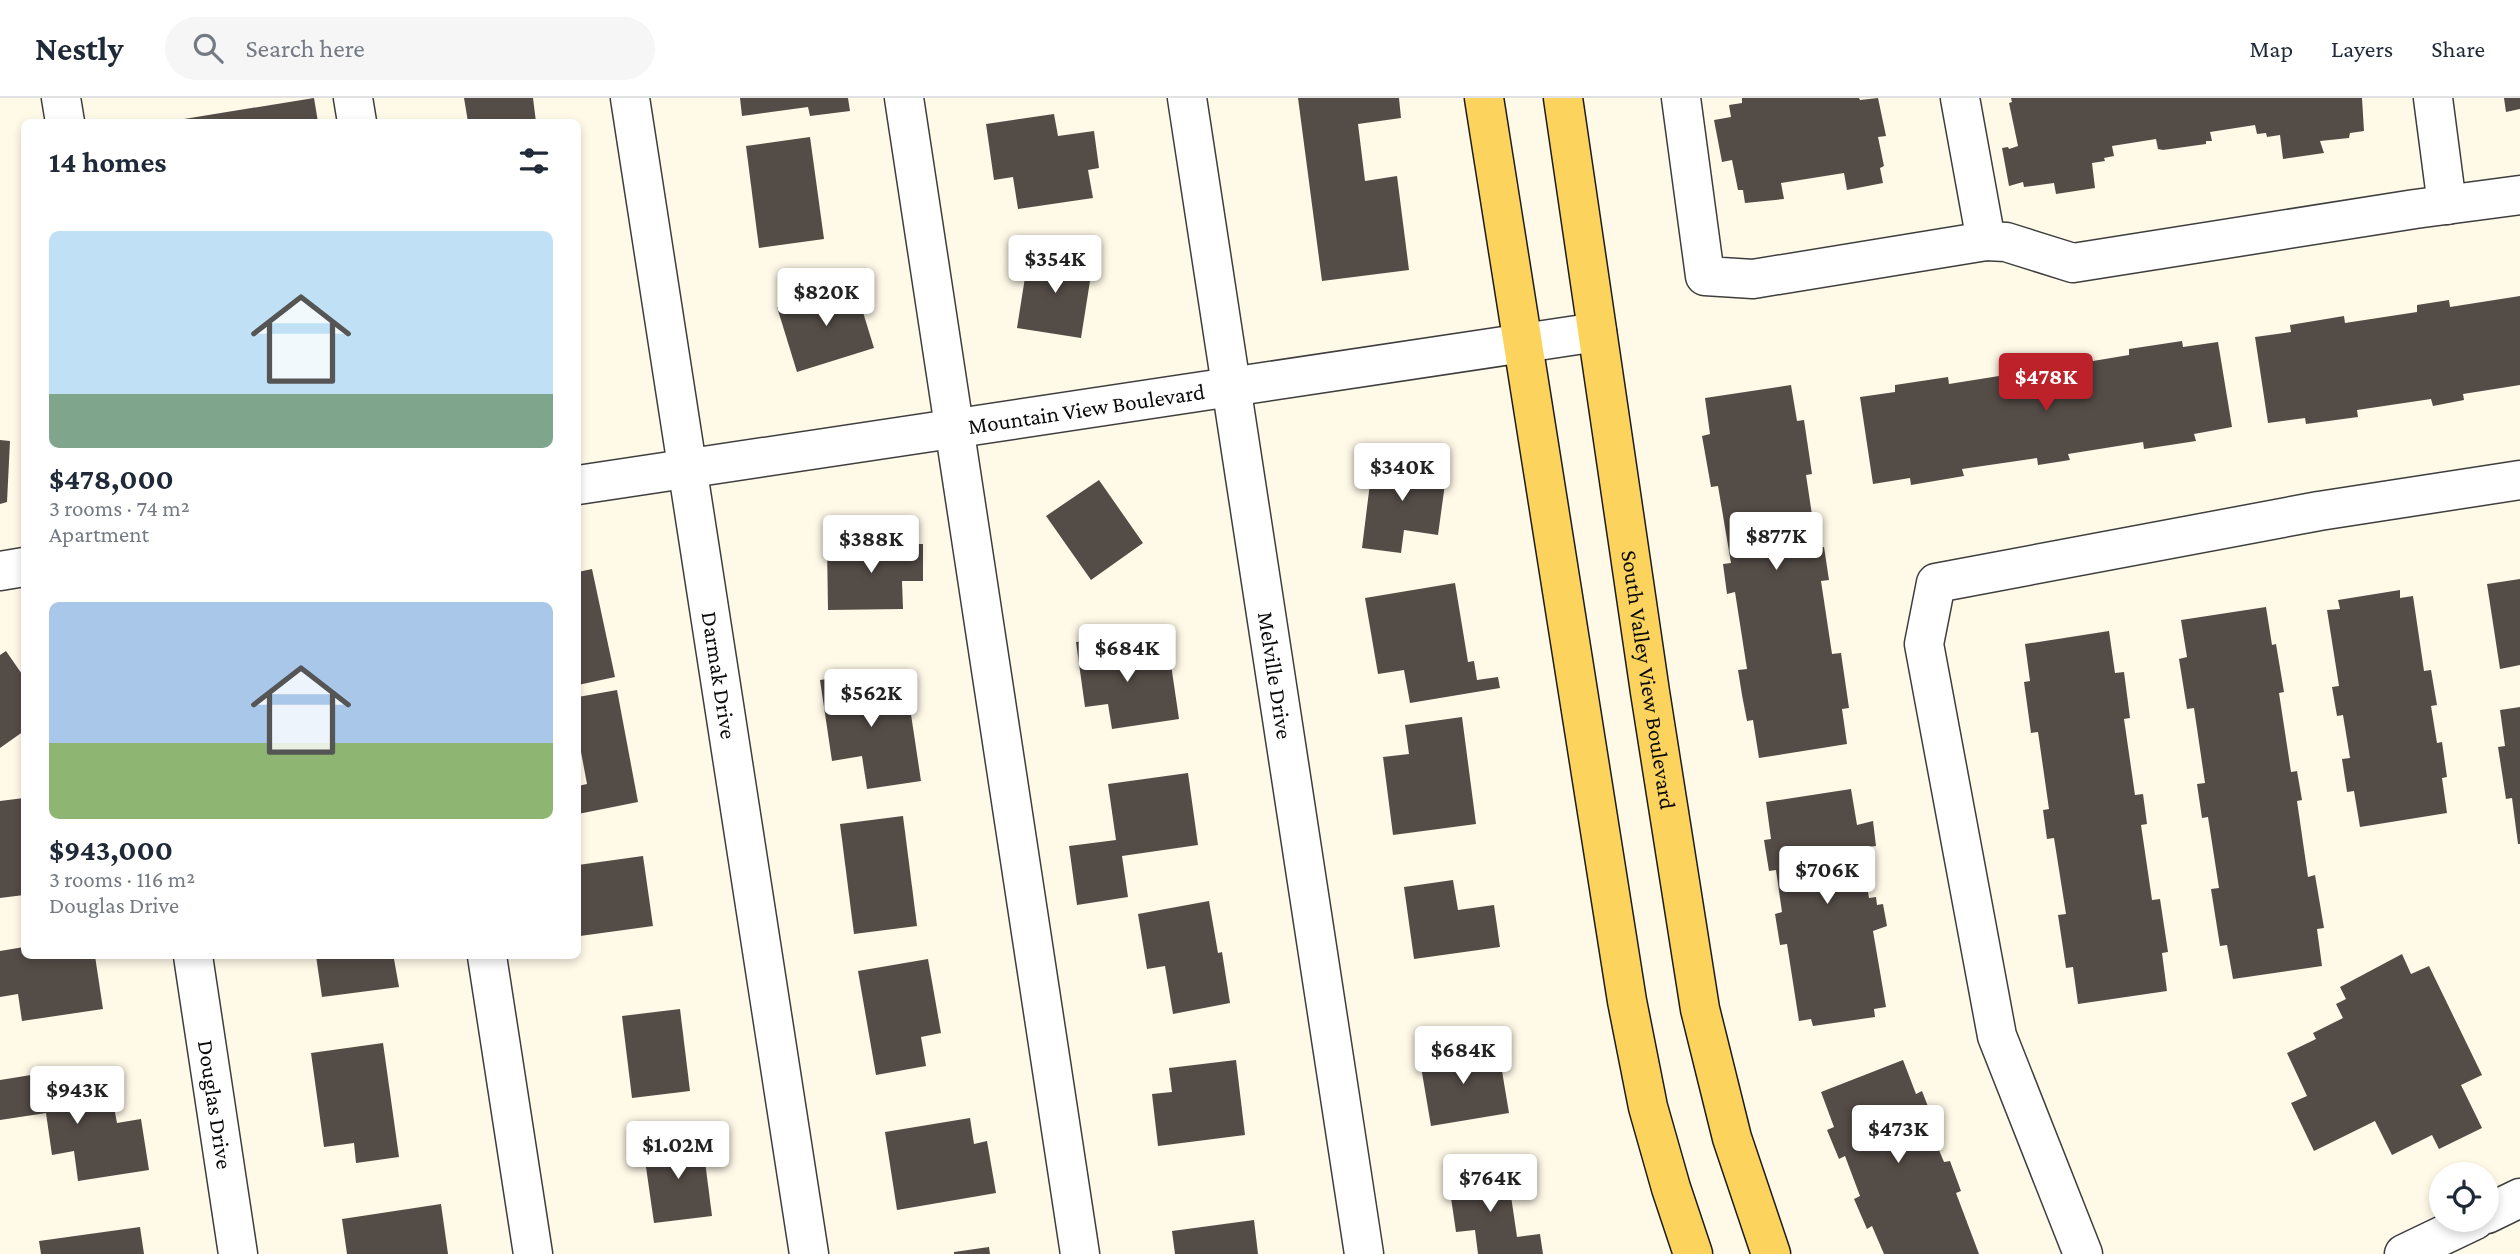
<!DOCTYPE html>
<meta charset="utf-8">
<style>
body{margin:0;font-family:"Crimson Pro",serif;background:#f6f6f7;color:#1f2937;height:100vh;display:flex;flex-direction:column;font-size:26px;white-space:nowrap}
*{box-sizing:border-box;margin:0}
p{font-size:23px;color:#747a83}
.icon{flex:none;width:38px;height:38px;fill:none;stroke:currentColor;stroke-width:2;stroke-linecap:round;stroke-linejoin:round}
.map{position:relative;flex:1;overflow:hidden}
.details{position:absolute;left:21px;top:21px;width:560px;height:840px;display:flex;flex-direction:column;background:#fff;border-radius:10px;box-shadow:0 4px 10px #0003}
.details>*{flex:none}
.buttons{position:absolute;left:2429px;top:1064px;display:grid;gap:14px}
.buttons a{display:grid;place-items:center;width:70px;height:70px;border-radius:50%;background:#fff;box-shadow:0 4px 10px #0003;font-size:35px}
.price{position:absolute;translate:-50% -60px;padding:0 16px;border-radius:7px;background:#fff;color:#222;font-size:23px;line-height:46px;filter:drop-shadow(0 2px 4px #0008)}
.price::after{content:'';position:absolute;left:50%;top:42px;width:21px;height:16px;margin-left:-10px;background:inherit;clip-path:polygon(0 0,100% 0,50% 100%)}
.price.current{background:#bd212a;color:#fff}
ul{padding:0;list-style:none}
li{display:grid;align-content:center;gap:14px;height:371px;padding:0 28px}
li span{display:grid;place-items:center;height:217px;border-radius:10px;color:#555}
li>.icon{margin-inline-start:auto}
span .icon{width:126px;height:126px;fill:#fffc;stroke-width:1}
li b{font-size:30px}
h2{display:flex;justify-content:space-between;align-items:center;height:84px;padding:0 28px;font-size:30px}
header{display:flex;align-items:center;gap:42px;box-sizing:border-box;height:98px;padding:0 35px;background:#fff;border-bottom:2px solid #e0e1e3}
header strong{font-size:33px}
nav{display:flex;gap:38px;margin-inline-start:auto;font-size:24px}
.search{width:490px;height:63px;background:#f6f6f7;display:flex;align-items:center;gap:18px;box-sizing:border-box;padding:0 24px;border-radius:38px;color:#747a83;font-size:26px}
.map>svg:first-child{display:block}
.building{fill:#544c47}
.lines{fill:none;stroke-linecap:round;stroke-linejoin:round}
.minor-casing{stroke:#3e3e3e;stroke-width:41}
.major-casing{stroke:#1c1c1c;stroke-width:41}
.minor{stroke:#fff;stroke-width:38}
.major{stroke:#fcd35c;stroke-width:38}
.labels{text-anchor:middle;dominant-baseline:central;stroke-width:7;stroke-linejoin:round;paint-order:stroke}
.street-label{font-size:23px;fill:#0b0b0b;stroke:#fff}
</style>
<header>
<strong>Nestly</strong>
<div class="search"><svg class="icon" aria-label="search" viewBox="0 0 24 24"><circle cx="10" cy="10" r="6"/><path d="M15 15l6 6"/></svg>Search here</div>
<nav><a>Map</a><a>Layers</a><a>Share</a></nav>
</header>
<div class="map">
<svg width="2520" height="1156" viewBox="0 0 2520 1156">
<rect width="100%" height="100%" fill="#fffae8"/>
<g class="building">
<polygon points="314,0 318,24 185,24 184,21"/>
<polygon points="464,0 533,0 536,24 468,24"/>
<polygon points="740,0 848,0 850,13 810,18 808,9 742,18"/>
<polygon points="1298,0 1399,0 1401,20 1358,26 1365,83 1397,78 1409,172 1322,183"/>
<polygon points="1742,0 1859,0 1860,2 1878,0 1886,38 1878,39 1884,68 1880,70 1883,85 1847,92 1844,75 1781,85 1784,101 1745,105 1743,92 1738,92 1732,62 1722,64 1714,22 1731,19 1729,7 1742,5"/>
<polygon points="2011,0 2362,0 2364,33 2350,35 2349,40 2320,43 2324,55 2283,61 2280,37 2267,39 2266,35 2257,36 2255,27 2210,34 2212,43 2206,43 2206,46 2163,52 2158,51 2156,41 2112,48 2114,58 2104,60 2105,63 2092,65 2095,90 2056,96 2054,85 2024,89 2023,84 2009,88 2002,50 2008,49 2009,51 2018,48 2009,5 2012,4"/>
<polygon points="2504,0 2520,0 2520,11 2506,14"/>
<polygon points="1054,16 1058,38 1094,33 1099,70 1088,72 1093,100 1018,111 1013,79 994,82 986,26"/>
<polygon points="810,39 824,141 759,150 746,48"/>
<polygon points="1029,154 1093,164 1081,240 1017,230"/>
<polygon points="854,185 874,250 797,274 777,209"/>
<polygon points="2520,198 2520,287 2463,296 2464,302 2433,308 2431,301 2357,312 2358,319 2306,326 2305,320 2268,325 2255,239 2291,234 2290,227 2344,218 2345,225 2417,214 2417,207 2449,202 2450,209"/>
<polygon points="2182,243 2183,249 2218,244 2232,329 2194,336 2196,343 2144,351 2143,344 2068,356 2070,362 2038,367 2037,360 1962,371 1964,378 1911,387 1910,380 1873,386 1860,299 1895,294 1895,287 1948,279 1949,286 2024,274 2024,268 2056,263 2057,269 2129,257 2129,251"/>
<polygon points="1791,287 1797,323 1804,322 1812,376 1806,377 1817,450 1824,449 1829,482 1821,483 1832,556 1841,555 1849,610 1842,611 1847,646 1759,660 1753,622 1747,623 1742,597 1738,572 1747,571 1735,494 1727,496 1723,466 1731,465 1718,388 1711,389 1702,338 1710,336 1705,300"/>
<polygon points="0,342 10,343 7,404 0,406"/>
<polygon points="1373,361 1447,371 1438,437 1404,432 1401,455 1362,450"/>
<polygon points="1099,382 1143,445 1091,482 1046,418"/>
<polygon points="923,446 923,483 902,483 903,511 828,512 827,447"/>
<polygon points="592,471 615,579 578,587 578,474"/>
<polygon points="2520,481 2520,567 2500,571 2487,486"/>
<polygon points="1455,485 1468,564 1474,563 1477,582 1498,579 1500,590 1410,605 1404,572 1378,576 1365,500"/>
<polygon points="2400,492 2400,500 2413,498 2424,573 2431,572 2437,607 2431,608 2437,645 2442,644 2447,679 2442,680 2447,715 2360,729 2354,693 2347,694 2342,661 2350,660 2343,617 2337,618 2332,589 2339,588 2327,512 2340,511 2338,502"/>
<polygon points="2266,509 2272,547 2276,546 2284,594 2279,595 2291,674 2297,673 2302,702 2297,703 2308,779 2315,777 2324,830 2317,831 2322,868 2233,881 2227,847 2220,848 2211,791 2219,790 2208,719 2202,720 2197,686 2205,685 2194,610 2187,611 2179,561 2187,559 2181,522"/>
<polygon points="2109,533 2115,575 2124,574 2130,620 2124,621 2135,697 2143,696 2147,726 2141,727 2152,802 2160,801 2168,854 2162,855 2167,893 2078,906 2073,869 2066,870 2058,817 2066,816 2054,740 2047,741 2043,712 2049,711 2038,634 2031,635 2024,584 2030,583 2025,546"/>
<polygon points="1117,539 1120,560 1169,553 1179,621 1112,631 1108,606 1085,609 1076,544"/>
<polygon points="6,553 24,579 24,633 0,650 0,557"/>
<polygon points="881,573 887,606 909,603 921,683 867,691 862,658 832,663 820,582"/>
<polygon points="617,592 638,704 578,716 578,688 587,686 578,638 578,599"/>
<polygon points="2520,609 2520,746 2518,746 2512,700 2506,701 2498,649 2505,648 2500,612"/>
<polygon points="1462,619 1476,726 1393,737 1383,659 1409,656 1405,627"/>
<polygon points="1188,675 1198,747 1122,758 1128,799 1077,807 1069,748 1116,742 1108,686"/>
<polygon points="1851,691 1857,727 1873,723 1876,748 1867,749 1868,758 1862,759 1869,800 1876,799 1877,807 1883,806 1887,828 1873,833 1886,909 1874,911 1875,919 1813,928 1811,921 1799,923 1787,846 1780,847 1775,816 1782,814 1776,772 1769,773 1764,742 1771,741 1766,704"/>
<polygon points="24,700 24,797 0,800 0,703"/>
<polygon points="903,718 917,828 854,836 840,726"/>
<polygon points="643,758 653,828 580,838 578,817 578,767"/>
<polygon points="1453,782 1458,812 1494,807 1500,849 1414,861 1404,789"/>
<polygon points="1209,803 1218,855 1222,854 1230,905 1173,916 1165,868 1147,871 1138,816"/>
<polygon points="24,849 24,858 95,858 103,911 22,923 18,896 0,899 0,853"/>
<polygon points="2402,856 2411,876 2429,868 2482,977 2461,987 2482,1030 2439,1051 2432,1037 2392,1057 2375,1023 2314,1053 2291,1005 2307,998 2287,955 2316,941 2313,935 2343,920 2336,906 2346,901 2340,889"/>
<polygon points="316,858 400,858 400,861 394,861 399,889 322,899"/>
<polygon points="928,861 941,935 921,939 926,968 876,977 858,873"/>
<polygon points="680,911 690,993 632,1000 622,918"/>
<polygon points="383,945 399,1059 356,1065 354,1045 324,1049 311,955"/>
<polygon points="1470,948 1472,960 1499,955 1509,1015 1431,1028 1419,957"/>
<polygon points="1236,962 1245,1037 1158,1048 1152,996 1172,994 1169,970"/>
<polygon points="1903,962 1916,996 1922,993 1934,1024 1928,1026 1944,1064 1950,1063 1961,1093 1956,1095 1979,1156 1884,1156 1872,1128 1867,1131 1854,1101 1860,1098 1845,1058 1839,1061 1827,1032 1834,1029 1821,994"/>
<polygon points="62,972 69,1011 113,1004 117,1025 141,1021 149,1072 78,1083 74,1053 52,1057 46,1015 0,1022 0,982"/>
<polygon points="970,1020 974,1046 987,1043 996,1095 897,1112 885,1034"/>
<polygon points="702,1040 712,1118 654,1125 643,1048"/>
<polygon points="1507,1071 1517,1139 1540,1136 1543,1156 1478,1156 1475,1132 1456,1134 1448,1079"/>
<polygon points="441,1106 448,1156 347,1156 342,1121"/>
<polygon points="1254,1122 1258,1156 1175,1156 1172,1133"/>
<polygon points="140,1129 144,1156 41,1156 39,1143"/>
<polygon points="989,1149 990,1156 954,1156 954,1154"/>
</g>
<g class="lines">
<defs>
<g id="minor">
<polyline points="61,0 65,24"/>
<polyline points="353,0 357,24"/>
<path id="s1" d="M 630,0 L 809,1156"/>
<polyline points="904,0 1080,1156"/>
<path id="s2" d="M 1187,0 L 1364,1156"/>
<polyline points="1681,0 1705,178 1753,181 1986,143 2006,144 2073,165 2415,111 2520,97"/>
<polyline points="1960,0 1986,143"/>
<polyline points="2433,0 2447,107"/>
<path id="s3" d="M 578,387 L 1597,234"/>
<polyline points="0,473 24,469"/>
<path id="s4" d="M 193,858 L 238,1156"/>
<polyline points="487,858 533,1156"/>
<polyline points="2487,1116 2520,1100"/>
<polyline points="2083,1156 1997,938 1924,546 1936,485 2319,413 2520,382"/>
<polyline points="2404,1156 2475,1122"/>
</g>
<g id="major">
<polyline points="1484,0 1627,903 1648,1009 1671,1090 1693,1156"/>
<path id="s5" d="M 1563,0 L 1650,594 L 1700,911 L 1732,1040 L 1771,1156"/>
</g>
</defs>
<use href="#minor" class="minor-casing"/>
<use href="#major" class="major-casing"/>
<use href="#minor" class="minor"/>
<use href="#major" class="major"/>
</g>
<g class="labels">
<g class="street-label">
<text stroke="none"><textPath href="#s3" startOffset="514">Mountain View Boulevard</textPath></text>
<text stroke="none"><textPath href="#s1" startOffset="584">Darmak Drive</textPath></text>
<text stroke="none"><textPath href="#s2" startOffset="584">Melville Drive</textPath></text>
<text stroke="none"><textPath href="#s5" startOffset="588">South Valley View Boulevard</textPath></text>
<text stroke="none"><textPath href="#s4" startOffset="150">Douglas Drive</textPath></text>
</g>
</g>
</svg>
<div class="buttons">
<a><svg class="icon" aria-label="locate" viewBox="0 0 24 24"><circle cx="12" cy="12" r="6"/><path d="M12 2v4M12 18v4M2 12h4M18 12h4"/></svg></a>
</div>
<b class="price" style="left:1055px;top:197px">$354K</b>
<b class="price" style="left:826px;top:230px">$820K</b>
<b class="price current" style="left:2046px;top:315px">$478K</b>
<b class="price" style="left:1402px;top:405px">$340K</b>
<b class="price" style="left:1776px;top:474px">$877K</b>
<b class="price" style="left:871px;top:477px">$388K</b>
<b class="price" style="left:1127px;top:586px">$684K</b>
<b class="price" style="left:871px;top:631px">$562K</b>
<b class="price" style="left:1827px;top:808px">$706K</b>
<b class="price" style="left:1463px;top:988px">$684K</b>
<b class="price" style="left:77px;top:1028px">$943K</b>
<b class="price" style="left:1898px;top:1067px">$473K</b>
<b class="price" style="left:678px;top:1083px">$1.02M</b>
<b class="price" style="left:1490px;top:1116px">$764K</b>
<section class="details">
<h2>14 homes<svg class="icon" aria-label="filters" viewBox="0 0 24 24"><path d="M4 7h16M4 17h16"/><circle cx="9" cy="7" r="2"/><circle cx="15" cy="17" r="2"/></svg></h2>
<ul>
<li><span style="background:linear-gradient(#bfe0f5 75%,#7fa58c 0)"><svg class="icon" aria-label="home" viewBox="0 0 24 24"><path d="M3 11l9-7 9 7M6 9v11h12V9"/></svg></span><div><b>$478,000</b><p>3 rooms · 74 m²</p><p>Apartment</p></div></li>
<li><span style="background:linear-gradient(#a9c7e8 65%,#8fb573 0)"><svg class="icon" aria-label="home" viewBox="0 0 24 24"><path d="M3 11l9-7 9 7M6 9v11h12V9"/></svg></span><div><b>$943,000</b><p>3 rooms · 116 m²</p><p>Douglas Drive</p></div></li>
</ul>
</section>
</div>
